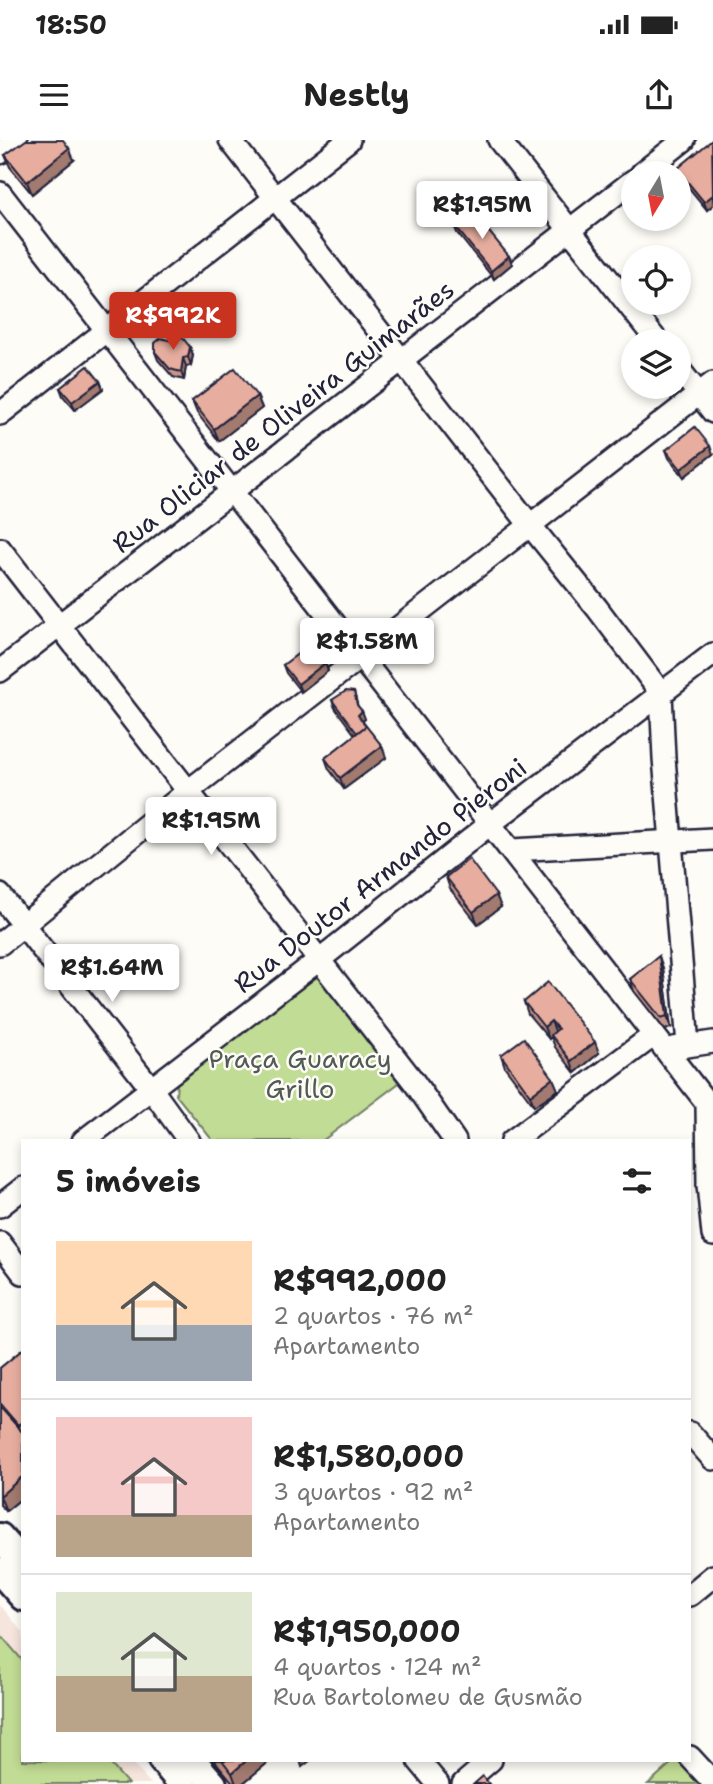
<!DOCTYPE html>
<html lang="pt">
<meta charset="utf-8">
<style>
body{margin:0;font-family:"Shantell Sans",sans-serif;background:#f2f2f2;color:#222;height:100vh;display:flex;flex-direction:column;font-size:26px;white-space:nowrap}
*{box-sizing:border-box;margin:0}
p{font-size:23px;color:#767676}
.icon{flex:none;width:38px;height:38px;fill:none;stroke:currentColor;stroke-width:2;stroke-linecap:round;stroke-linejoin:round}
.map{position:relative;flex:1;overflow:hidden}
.side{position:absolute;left:21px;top:999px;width:670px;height:623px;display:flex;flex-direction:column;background:#fff;border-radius:0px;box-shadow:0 4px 10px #0003}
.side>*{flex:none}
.needle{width:46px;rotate:190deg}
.fabs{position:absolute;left:621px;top:21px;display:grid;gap:14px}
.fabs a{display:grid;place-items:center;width:70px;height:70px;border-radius:50%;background:#fff;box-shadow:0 4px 10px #0003;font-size:35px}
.price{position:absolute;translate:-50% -60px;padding:0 16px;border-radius:7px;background:#fff;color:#222;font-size:23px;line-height:46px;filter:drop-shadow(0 2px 4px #0008)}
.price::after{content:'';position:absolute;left:50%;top:42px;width:21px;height:16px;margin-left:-10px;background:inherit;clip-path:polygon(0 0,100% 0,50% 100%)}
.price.current{background:#c8321e;color:#fff}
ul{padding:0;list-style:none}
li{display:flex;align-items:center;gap:21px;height:175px;padding:0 35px}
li+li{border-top:2px solid #e0e0e0}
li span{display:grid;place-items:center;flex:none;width:196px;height:140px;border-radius:0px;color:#555}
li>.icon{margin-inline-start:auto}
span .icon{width:84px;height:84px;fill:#fffc;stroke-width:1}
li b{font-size:30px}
h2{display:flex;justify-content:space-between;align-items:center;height:84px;padding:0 35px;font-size:30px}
.status{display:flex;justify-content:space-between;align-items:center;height:49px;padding:0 35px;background:#fff;direction:ltr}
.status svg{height:19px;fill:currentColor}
header{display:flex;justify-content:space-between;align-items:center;height:91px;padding:0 35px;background:#fff;font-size:32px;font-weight:700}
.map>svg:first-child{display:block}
.built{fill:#f6e5dd}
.green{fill:#c1dc94;stroke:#727f68;stroke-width:2}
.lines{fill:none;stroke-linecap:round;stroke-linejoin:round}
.minor-casing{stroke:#22223b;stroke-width:26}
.major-casing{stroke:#22223b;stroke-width:32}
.minor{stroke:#fdfcf7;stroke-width:21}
.major{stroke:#fdfcf7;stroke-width:26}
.wall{fill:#c7968a;stroke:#22223b;stroke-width:2}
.shaded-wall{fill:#a27a70;stroke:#22223b;stroke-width:2}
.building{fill:#e7aea0;stroke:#22223b;stroke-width:2}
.labels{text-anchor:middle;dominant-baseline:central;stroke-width:5;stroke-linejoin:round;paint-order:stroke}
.street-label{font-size:26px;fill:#22223b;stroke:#fdfcf7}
.park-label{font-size:26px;fill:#525a56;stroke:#fdfcf7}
</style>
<div class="status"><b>18:50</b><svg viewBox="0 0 49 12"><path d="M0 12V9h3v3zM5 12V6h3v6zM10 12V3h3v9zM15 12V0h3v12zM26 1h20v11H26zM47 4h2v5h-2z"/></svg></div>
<header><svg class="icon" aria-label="menu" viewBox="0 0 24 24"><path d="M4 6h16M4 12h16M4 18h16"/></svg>Nestly<svg class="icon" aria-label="share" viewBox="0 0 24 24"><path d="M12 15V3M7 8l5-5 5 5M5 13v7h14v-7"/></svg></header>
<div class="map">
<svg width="713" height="1644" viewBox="0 0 713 1644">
<rect width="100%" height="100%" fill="#fdfcf7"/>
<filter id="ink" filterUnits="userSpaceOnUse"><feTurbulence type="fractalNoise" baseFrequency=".0143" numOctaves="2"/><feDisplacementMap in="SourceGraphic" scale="14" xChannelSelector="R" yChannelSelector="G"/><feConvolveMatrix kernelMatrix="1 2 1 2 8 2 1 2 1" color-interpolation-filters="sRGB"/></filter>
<g filter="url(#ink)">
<polygon class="built" points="0,1465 23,1492 23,1620 131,1621 151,1644 0,1644"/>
<g class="green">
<polygon points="317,834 399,943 322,1001 213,1001 176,955 177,944"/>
<polygon points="0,1494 23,1521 23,1620 108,1621 128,1644 0,1644"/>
<polygon points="675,1620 678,1621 700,1644 648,1644"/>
</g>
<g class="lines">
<defs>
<g id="minor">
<polyline points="230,0 530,385 597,468 661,553 664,618 688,905"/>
<polyline points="499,0 657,201"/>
<polyline points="0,13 16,0"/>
<polyline points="642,33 684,0"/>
<polyline points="0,53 713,971"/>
<polyline points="679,229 713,272"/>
<polyline points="0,274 349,0"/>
<polyline points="0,409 414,942 455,1001"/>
<polyline points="0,531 634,40"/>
<polyline points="512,710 713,699"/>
<polyline points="0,755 150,947 189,1001"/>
<polyline points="0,804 187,652 713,243"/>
<polyline points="674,908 713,902"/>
<polyline points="707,963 708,1045 713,1036"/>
<polyline points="83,1001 319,820 490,684 713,514"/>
<polyline points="512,1001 654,895"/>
<polyline points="708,1045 713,1095"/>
<polyline points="0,1066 23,1048"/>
<polyline points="0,1103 23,1133"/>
<polyline points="690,1293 713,1319"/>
<polyline points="690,1455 713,1436"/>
<polyline points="690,1617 713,1642"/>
<polyline points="418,1620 438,1644"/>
<polyline points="463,1644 491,1620"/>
</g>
<g id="major">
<polyline points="0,1397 23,1423"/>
<polyline points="0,1431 23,1457"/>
<polyline points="162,1620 182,1644"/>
<polyline points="192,1620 213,1644"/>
</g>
</defs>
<use href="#minor" class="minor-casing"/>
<use href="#major" class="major-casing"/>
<use href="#minor" class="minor"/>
<use href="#major" class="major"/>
</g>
<g class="wall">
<polygon points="713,0 713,65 707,70 680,37 677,29"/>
<polygon points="5,15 74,20 32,54 10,27"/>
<polygon points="454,85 509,116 512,124 494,139 457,93"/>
<polygon points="190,207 193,215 191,225 186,226 184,240 173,237 158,220 155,212"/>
<polygon points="100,241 103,249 75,270 63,256 60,248"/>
<polygon points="257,256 262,268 219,301 197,273 192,261"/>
<polygon points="666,310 713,314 684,337 669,318"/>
<polygon points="325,523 328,531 301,552 286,533 283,525"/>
<polygon points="354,552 358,567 362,571 365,579 362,581 382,606 386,618 344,649 329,629 325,618 355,595 335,568 332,560"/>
<polygon points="446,737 501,767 478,784 450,749"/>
<polygon points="663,828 671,888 665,890 634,851 630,839"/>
<polygon points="524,862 599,913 575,933 555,907 551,897 549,899 528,874"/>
<polygon points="501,915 558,950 534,966 505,927"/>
<polygon points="23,1209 23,1291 22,1292 23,1293 23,1357 6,1371 0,1365 0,1228"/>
<polygon points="214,1620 271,1620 242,1644 234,1644"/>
</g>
<g class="shaded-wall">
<polygon points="69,8 74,20 32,54 27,42"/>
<polygon points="713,55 713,65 707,70 704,62"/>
<polygon points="509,116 512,124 494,139 491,131"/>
<polygon points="190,207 193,215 191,225 188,217"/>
<polygon points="183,218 186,226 184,240 181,232"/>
<polygon points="100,241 103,249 75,270 72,262"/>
<polygon points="257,256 262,268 219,301 214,289"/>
<polygon points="710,306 713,314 684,337 681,329"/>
<polygon points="325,523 328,531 301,552 298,544"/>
<polygon points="362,571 365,579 361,583 358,575"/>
<polygon points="382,606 386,618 344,649 340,638"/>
<polygon points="496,755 501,767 478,784 473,772"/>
<polygon points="659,816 663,828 671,888 667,876"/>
<polygon points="551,881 556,893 549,899 544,887"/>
<polygon points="595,902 599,913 575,933 571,921"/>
<polygon points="553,938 558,950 534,966 530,955"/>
<polygon points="23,1281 23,1291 20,1293 18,1285"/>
<polygon points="23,1336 23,1357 6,1371 0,1356"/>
<polygon points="247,1620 271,1620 242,1644 236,1644 232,1633"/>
<polygon points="300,1620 311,1620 302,1627"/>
</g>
<g class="building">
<polygon points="26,0 63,0 69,8 27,42 5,15"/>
<polygon points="712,0 713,55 704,62 677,29"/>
<polygon points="472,71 509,116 491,131 454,85"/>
<polygon points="182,197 190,207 188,217 183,218 181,232 170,229 155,212 155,203 161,198 172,201"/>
<polygon points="88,226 100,241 72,262 60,248"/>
<polygon points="235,228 257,256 214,289 192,261"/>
<polygon points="695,287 710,306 681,329 666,310"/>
<polygon points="311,504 325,523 298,544 283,525"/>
<polygon points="346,551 354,552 357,565 362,571 358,575 366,586 357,593 332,560"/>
<polygon points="366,586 382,606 340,638 325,618"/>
<polygon points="469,719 496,755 473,772 446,737"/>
<polygon points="659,816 667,876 661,878 630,839"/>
<polygon points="548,842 595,902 571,921 551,895 558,889 551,881 544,887 524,862"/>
<polygon points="524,898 553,938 530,955 501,915"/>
<polygon points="23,1209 23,1281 18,1285 0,1264 0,1228"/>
<polygon points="0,1267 23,1293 23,1336 0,1356"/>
<polygon points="222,1620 247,1620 232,1633"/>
<polygon points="483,1636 489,1644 474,1644"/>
</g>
</g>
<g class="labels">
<g class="street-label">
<text transform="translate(283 276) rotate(-38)">Rua Oliciar de Oliveira Guimarães</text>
<text transform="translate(380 735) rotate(-38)">Rua Doutor Armando Pieroni</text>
</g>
<g class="park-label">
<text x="300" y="918">Praça Guaracy<tspan x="300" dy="30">Grillo</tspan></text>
</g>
</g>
</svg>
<div class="fabs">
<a><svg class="needle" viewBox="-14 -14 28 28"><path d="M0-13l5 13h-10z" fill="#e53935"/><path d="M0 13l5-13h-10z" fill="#767676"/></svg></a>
<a><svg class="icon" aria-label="locate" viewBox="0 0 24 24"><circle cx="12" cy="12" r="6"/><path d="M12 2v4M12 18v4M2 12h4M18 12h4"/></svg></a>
<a><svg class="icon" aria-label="layers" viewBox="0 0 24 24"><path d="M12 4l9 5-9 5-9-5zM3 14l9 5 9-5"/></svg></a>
</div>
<b class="price" style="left:482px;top:101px">R$1.95M</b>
<b class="price current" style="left:173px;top:212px">R$992K</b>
<b class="price" style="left:367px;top:538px">R$1.58M</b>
<b class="price" style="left:211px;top:717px">R$1.95M</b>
<b class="price" style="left:112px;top:864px">R$1.64M</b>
<section class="side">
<h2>5 imóveis<svg class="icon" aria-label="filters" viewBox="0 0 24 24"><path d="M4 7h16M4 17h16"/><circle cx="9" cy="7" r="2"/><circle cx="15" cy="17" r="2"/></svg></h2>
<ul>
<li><span style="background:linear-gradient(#ffd9b3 60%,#9aa5b1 0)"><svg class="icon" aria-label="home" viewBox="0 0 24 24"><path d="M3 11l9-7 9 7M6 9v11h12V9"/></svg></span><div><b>R$992,000</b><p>2 quartos · 76 m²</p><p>Apartamento</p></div></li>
<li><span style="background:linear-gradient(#f6c9c9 70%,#b9a48a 0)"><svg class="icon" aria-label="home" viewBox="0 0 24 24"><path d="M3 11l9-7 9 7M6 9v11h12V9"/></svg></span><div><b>R$1,580,000</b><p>3 quartos · 92 m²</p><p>Apartamento</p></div></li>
<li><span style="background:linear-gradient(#dfe7d0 60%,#b9a48a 0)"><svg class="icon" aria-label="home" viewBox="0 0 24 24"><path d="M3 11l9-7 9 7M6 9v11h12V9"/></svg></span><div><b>R$1,950,000</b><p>4 quartos · 124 m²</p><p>Rua Bartolomeu de Gusmão</p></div></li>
</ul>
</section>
</div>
